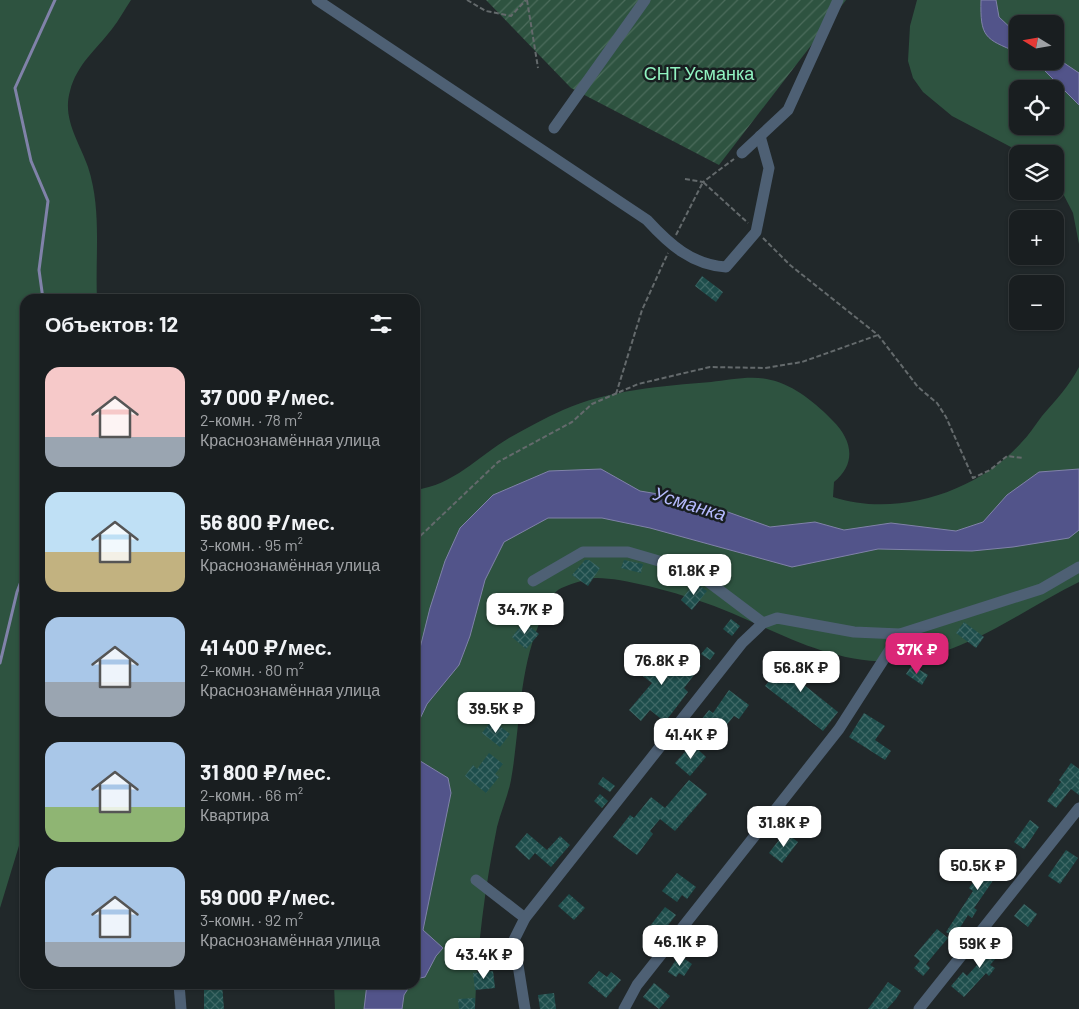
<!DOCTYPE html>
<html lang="ru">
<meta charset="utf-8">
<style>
body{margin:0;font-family:Barlow,sans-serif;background:#222729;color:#f1f3f6;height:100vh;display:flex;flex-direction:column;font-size:19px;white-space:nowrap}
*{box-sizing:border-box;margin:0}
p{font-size:16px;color:#9fa2a5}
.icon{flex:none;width:28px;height:28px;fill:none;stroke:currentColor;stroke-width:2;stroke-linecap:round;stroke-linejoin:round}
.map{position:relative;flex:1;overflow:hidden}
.side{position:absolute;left:20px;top:294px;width:400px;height:695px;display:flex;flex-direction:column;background:#191e20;border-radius:15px;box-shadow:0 1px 4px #0004,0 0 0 1px #373c3e}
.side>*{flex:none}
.needle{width:32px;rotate:281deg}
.fabs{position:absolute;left:1009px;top:15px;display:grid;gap:10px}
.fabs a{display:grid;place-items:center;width:55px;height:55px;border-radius:10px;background:#191e20;box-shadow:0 1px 4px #0004,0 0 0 1px #373c3e;font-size:25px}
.price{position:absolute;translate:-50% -42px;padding:0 11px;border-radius:10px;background:#fff;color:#222;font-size:16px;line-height:32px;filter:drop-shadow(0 1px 2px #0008)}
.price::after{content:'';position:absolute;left:50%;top:30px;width:15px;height:11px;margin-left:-8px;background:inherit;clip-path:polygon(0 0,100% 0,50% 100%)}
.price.active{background:#db2777;color:#fff}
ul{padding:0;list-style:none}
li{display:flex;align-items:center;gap:15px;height:125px;padding:0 25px}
li span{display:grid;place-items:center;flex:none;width:140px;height:100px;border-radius:15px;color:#555}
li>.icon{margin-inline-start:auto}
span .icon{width:60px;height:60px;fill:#fffc;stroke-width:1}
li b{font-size:21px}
h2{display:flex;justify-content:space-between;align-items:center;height:60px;padding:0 25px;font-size:21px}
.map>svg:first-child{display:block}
.park{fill:#2e5340;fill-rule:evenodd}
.garden{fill:url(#garden-furrows)}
.water{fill:#52548a;stroke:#8082a9}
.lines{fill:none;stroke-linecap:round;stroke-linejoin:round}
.stream{stroke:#8082a9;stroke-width:3}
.building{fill:url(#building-cross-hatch)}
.path{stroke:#646a6c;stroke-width:2;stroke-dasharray:5 2.5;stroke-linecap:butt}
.minor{stroke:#4e6074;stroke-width:11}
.labels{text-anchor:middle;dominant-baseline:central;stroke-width:5;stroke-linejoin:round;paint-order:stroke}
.park-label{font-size:18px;fill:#91f3c1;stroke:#181e20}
.water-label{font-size:19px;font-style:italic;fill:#b5bafd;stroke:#181e20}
</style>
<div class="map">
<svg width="1079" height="1009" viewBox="0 0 1079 1009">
<defs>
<pattern id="garden-furrows" width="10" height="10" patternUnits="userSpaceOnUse" patternTransform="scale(1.25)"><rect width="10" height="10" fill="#2e5340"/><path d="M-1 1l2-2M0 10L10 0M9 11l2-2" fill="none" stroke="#4c6c5c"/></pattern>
<pattern id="building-cross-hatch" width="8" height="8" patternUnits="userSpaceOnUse" patternTransform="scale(1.25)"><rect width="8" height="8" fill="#1e4e4c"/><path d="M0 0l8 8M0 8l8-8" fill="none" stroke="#3f6866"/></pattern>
</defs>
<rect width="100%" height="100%" fill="#21282a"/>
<g class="park">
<path d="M 0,0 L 131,0 C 125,9 119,20 112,29 C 96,50 77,64 70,91 C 62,119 79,141 88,167 C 102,210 95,254 97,299 L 25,299 L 25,826 L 0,908 Z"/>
<path d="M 917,0 L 1079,0 L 1079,244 L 1073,213 L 1055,178 L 1055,154 L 1024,154 L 952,116 L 923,92 L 913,78 L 908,61 L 910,26 ZM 1018,24 L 1055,24 L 1055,61 L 1018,61 ZM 1018,89 L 1055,89 L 1055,126 L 1018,126 Z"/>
<path d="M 1079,367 L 1079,582 C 1022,610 964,656 899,661 C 823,666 765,622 697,600 C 674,592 619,577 595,578 C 586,579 566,585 558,590 C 550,596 547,607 543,615 C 518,668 521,723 511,780 C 508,796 501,811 497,827 C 485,887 477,948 475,1009 L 335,1009 L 334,984 L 415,984 L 415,490 C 454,485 477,457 509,438 C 527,428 545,418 563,410 C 608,390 663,386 711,382 C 730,380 752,375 771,380 C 794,385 817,404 833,421 C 852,440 857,463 834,482 L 833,497 C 897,518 977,492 1021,443 C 1029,435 1035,425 1042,416 C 1056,400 1069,386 1079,367 Z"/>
</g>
<polygon class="garden" points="486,0 846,0 719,165 571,88"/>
<g class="water">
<path d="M 981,0 L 996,0 L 999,17 L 1017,34 L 1017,52 C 985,39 980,37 981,0 Z"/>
<polygon points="1055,57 1079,73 1079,105 1035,61 1055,61"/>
<polygon points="601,469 640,491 694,500 770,527 815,522 844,530 891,523 956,531 983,522 1007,495 1039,472 1079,469 1079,530 1069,538 1013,547 972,551 878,549 792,567 650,528 602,518 548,518 504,542 485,580 470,636 459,665 427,704 417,725 415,739 415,668 430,608 445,561 460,528 493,495 549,471"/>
<polygon points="415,751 417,759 448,778 451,793 423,930 443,948 436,956 425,977 415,979"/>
<polygon points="367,984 411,984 404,995 402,1009 364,1009"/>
</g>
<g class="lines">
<g class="stream">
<polyline points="43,299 39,270 48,201 31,161 15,88 55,0"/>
<polyline points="0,663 17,592 25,571"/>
</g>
</g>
<g class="building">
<polygon points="702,276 723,292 716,302 695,286"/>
<polygon points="585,560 589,560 600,568 588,586 572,575"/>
<polygon points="624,560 643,564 641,573 621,568"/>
<polygon points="695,582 707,591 692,610 681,600"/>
<polygon points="731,619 740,626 732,636 723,629"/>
<polygon points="524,622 539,634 526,649 512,637"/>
<polygon points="964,622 984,637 976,648 956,633"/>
<polygon points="707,647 715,653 710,660 701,654"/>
<polygon points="634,651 666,674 683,652 701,666 684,688 688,692 665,722 650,710 641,721 629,710 652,683 625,663"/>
<polygon points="794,652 810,666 798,680 838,712 823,731 765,686"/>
<polygon points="912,665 928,675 922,685 906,674"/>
<polygon points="729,690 749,705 739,719 734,716 719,734 701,720 709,710 713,713"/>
<polygon points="864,713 885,726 875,740 891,751 885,760 849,737"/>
<polygon points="492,720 510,734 500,747 482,733"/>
<polygon points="692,744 706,757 690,776 675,763"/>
<polygon points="489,753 503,764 495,774 499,777 486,793 465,776 473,765 477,769"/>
<polygon points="1071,763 1079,769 1079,795 1071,789 1056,808 1047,801 1061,782 1059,780"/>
<polygon points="603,777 615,786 610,792 598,784"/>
<polygon points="689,780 707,794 675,831 660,819 650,831 653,834 637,855 613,837 630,815 634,818 651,797 665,808"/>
<polygon points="600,794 608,801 602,808 594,801"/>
<polygon points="1030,820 1039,827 1024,849 1014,842"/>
<polygon points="785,832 798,842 782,863 769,853"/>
<polygon points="527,833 547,850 560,836 570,845 551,867 535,853 529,860 515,847"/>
<polygon points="997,850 1008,859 974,908 977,910 972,918 968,915 954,937 946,932 973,891 969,888"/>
<polygon points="1066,850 1078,858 1060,884 1048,876"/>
<polygon points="677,873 696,887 687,899 682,895 677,902 662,891"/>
<polygon points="569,894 585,908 574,920 558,906"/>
<polygon points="1024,904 1037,914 1028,927 1014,916"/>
<polygon points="665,907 676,915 661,934 650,926"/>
<polygon points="701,928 716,940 704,955 689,944"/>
<polygon points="937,929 948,938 926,964 930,968 923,976 914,968 920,961 914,956"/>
<polygon points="1004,935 1011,941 990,965 995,968 989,976 986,973 964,997 951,986 963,972 967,976"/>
<polygon points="679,955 692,964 684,976 679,973 676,977 668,972"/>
<polygon points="493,971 495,988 475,990 473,973"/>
<polygon points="599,971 607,977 611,972 621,980 606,998 588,983"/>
<polygon points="888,982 901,991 896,999 887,1009 868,1009"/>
<polygon points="654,983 670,996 659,1009 643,997"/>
<polygon points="204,984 222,984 224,1009 204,1009"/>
<polygon points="554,993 556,1009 540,1009 538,995"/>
<polygon points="475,998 475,1009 459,1009 458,999"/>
</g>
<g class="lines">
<g class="path">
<polyline points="467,0 486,11 511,16 526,0"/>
<polyline points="527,0 538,68"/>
<polyline points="685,179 703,182 734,159"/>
<polyline points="676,235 703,182 748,223"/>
<polyline points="763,238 790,265 878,335 918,387 937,403 946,417 973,478 990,470 1007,456 1023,458"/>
<polyline points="616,394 642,310 668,253"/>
<polyline points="415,541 498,462 572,422 592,404 638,384 710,367 765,368 802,362 878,335"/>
</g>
<g class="minor">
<path d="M 317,0 L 647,220 C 669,244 692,265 726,267 L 756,232 L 769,168 L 760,136"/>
<polyline points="554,128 645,0"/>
<polyline points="742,153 788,110 838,0"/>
<polyline points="533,581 583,552 628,552 683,568 702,577 763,623"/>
<polyline points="476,880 525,918"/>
<polyline points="179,984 181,1009"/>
<polyline points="525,1009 514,940 525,918 742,643 763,623 777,618 854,632 900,634 1041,589 1079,567"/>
<polyline points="624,1009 637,985 839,729 900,634"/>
<polyline points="919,1009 1079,808"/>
</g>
</g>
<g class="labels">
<g class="park-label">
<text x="699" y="73">СНТ Усманка</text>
</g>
<g class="water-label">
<text transform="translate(690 503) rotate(17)">Усманка</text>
</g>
</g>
</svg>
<div class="fabs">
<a><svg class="needle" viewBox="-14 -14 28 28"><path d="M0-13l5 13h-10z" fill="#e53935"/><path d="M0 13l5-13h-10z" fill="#9fa2a5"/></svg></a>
<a><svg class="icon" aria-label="locate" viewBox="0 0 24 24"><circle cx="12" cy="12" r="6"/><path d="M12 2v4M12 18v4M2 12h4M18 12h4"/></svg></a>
<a><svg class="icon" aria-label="layers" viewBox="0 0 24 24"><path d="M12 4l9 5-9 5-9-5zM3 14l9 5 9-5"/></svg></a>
<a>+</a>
<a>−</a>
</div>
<b class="price" style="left:694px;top:596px">61.8K ₽</b>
<b class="price" style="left:525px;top:635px">34.7K ₽</b>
<b class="price active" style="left:917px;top:675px">37K ₽</b>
<b class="price" style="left:662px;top:686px">76.8K ₽</b>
<b class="price" style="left:801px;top:693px">56.8K ₽</b>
<b class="price" style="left:496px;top:734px">39.5K ₽</b>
<b class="price" style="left:691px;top:760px">41.4K ₽</b>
<b class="price" style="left:784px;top:848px">31.8K ₽</b>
<b class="price" style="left:978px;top:891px">50.5K ₽</b>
<b class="price" style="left:680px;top:967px">46.1K ₽</b>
<b class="price" style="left:980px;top:969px">59K ₽</b>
<b class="price" style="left:484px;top:980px">43.4K ₽</b>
<section class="side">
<h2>Объектов: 12<svg class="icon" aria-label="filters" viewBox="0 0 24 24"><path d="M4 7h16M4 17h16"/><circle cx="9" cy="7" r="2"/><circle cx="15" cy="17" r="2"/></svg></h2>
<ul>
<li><span style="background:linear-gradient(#f6c9c9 70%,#9aa5b1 0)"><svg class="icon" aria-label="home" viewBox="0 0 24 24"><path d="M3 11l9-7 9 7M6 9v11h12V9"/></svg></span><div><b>37 000 ₽/мес.</b><p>2-комн. · 78 m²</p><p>Краснознамённая улица</p></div></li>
<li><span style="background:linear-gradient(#bfe0f5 60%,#c2b280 0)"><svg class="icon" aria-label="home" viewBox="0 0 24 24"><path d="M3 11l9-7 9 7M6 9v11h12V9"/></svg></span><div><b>56 800 ₽/мес.</b><p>3-комн. · 95 m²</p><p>Краснознамённая улица</p></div></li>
<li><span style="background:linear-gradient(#a9c7e8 65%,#9aa5b1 0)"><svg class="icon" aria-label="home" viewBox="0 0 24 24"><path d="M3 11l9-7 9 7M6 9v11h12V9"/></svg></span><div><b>41 400 ₽/мес.</b><p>2-комн. · 80 m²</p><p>Краснознамённая улица</p></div></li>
<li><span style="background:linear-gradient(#a9c7e8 65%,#8fb573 0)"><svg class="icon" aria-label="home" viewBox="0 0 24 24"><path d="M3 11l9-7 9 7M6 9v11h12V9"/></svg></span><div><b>31 800 ₽/мес.</b><p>2-комн. · 66 m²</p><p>Квартира</p></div></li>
<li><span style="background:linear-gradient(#a9c7e8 75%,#9aa5b1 0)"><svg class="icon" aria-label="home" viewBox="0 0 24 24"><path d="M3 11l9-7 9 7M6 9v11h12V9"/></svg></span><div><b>59 000 ₽/мес.</b><p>3-комн. · 92 m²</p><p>Краснознамённая улица</p></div></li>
</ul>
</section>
</div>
